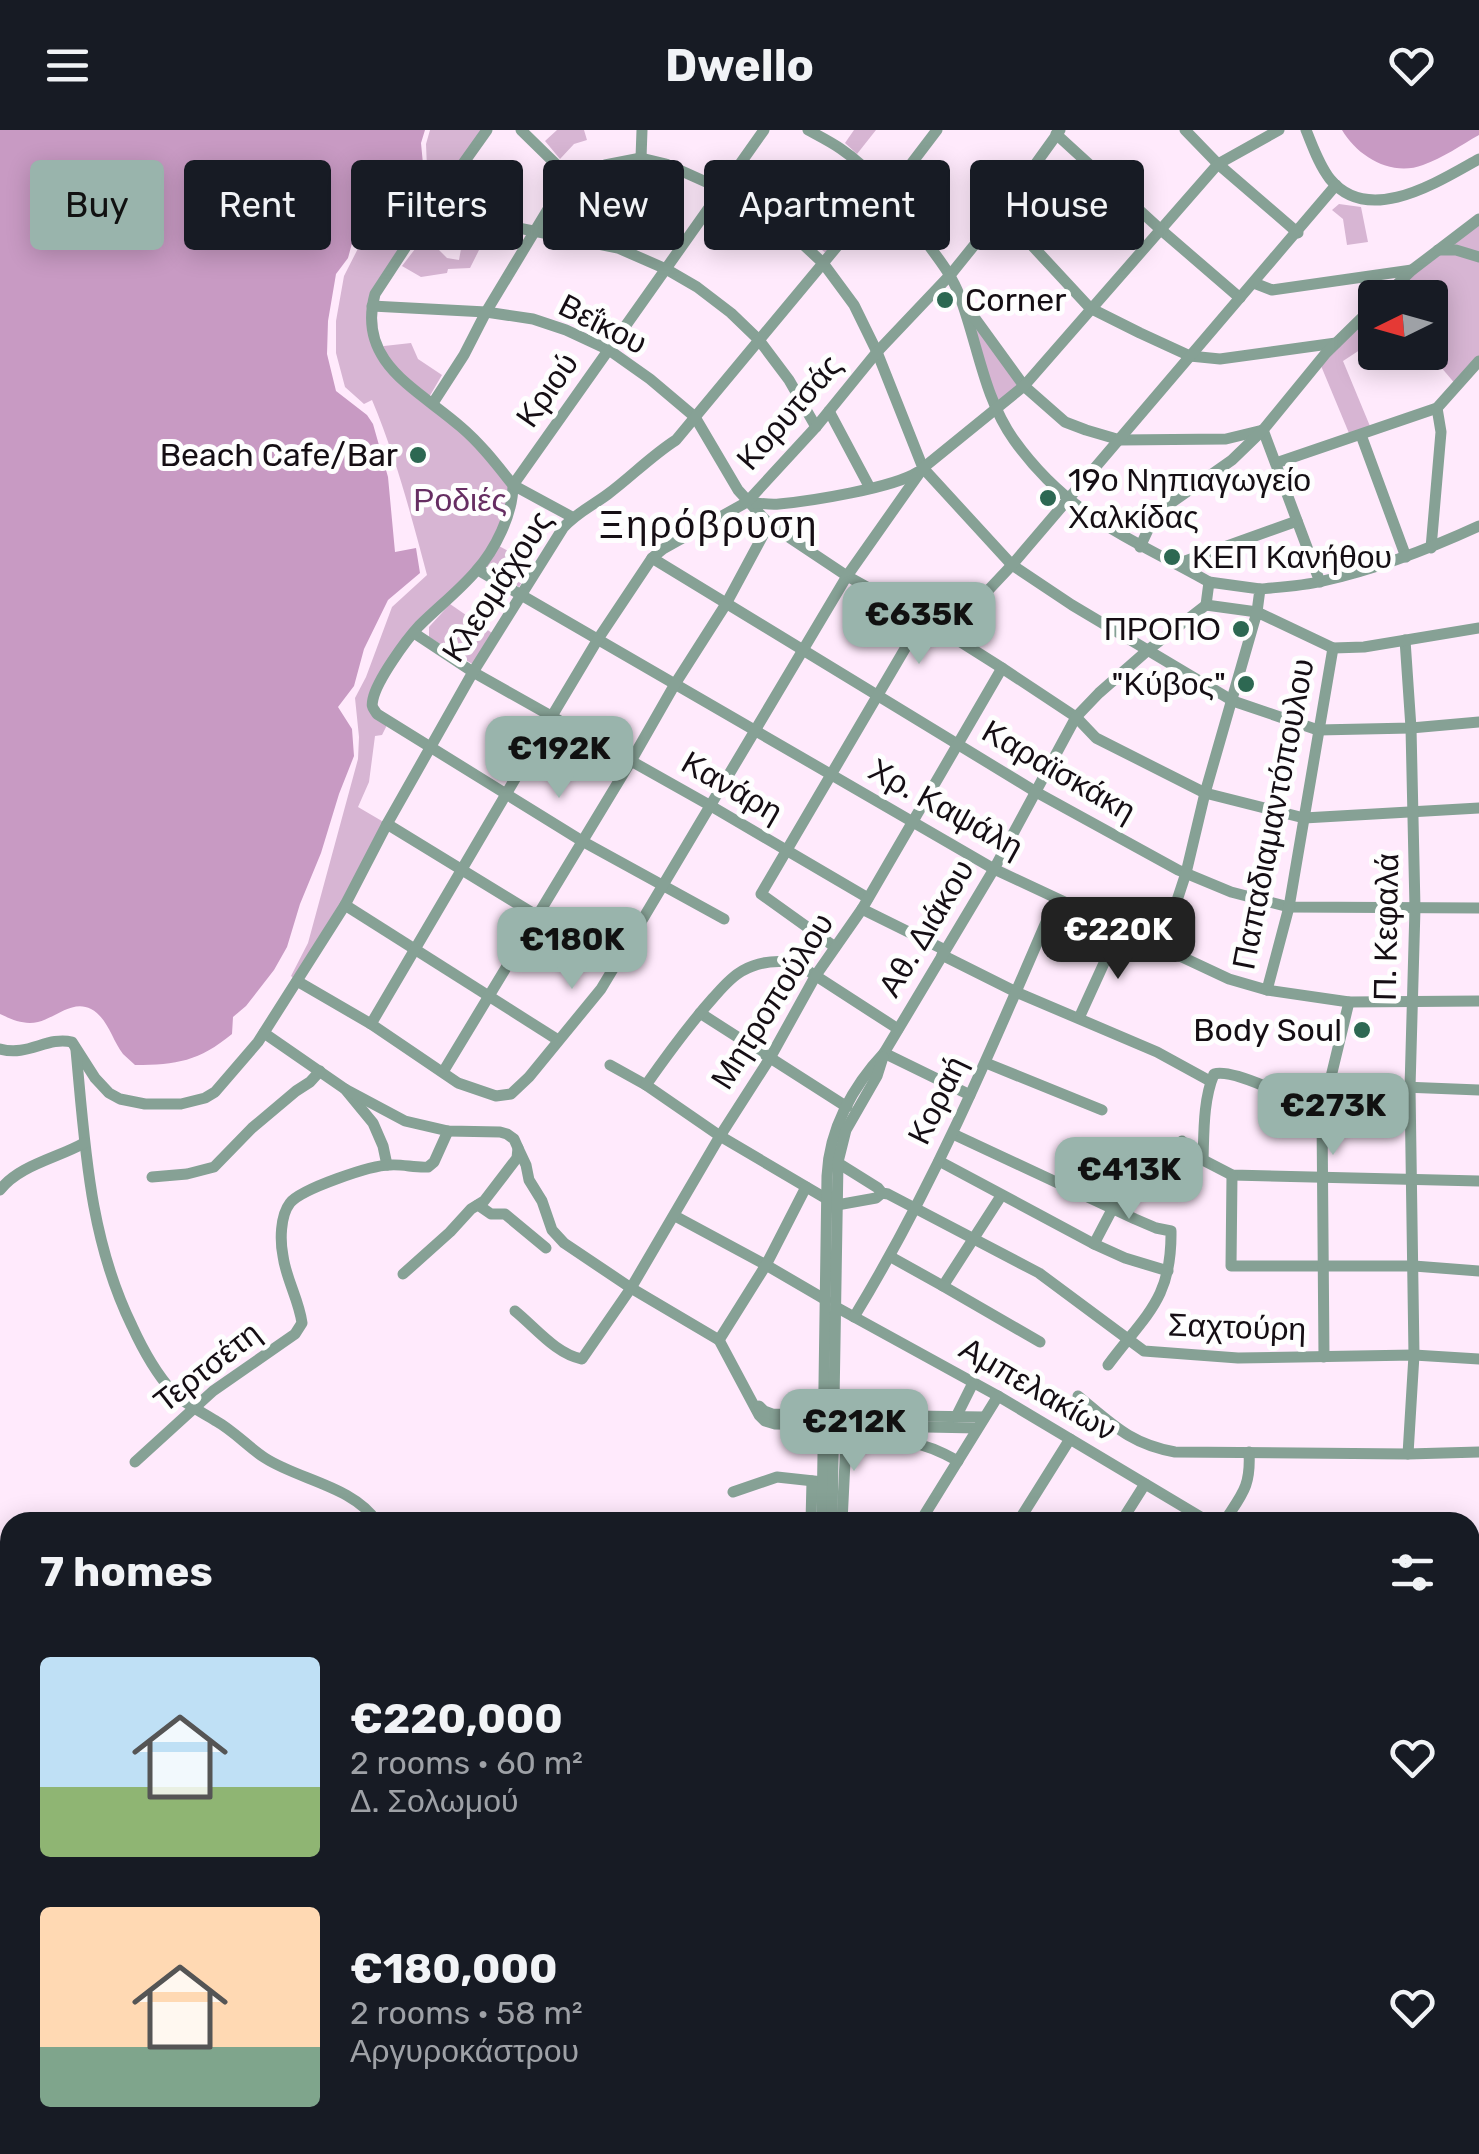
<!DOCTYPE html>
<meta charset="utf-8">
<style>
body{margin:0;font-family:Rubik,sans-serif;background:#20242c;color:#f1f3f6;height:100vh;display:flex;flex-direction:column;font-size:38px;white-space:nowrap}
*{box-sizing:border-box;margin:0}
p{font-size:32px;color:#9ea1a6}
.icon{flex:none;width:55px;height:55px;fill:none;stroke:currentColor;stroke-width:2;stroke-linecap:round;stroke-linejoin:round}
.map{position:relative;flex:1;overflow:hidden}
.sheet{position:absolute;left:0px;top:1382px;width:1480px;height:642px;display:flex;flex-direction:column;background:#171b24;border-radius:30px 30px 0 0;box-shadow:0 5px 25px #0003}
.sheet>*{flex:none}
.guide{position:absolute;left:30px;top:30px;width:1420px;height:90px;display:flex;gap:20px}
.needle{width:65px;rotate:265deg}
.controls{position:absolute;left:1358px;top:150px;display:grid;gap:20px}
.controls a{display:grid;place-items:center;width:90px;height:90px;border-radius:10px;background:#171b24;box-shadow:0 5px 25px #0003;font-size:50px}
.price{position:absolute;translate:-50% -85px;padding:0 22px;border-radius:20px;background:#99b4ac;color:#111;font-size:32px;line-height:65px;filter:drop-shadow(0 2px 5px #0008)}
.price::after{content:'';position:absolute;left:50%;top:60px;width:30px;height:22px;margin-left:-15px;background:inherit;clip-path:polygon(0 0,100% 0,50% 100%)}
.price.active{background:#222;color:#fff}
ul{padding:0;list-style:none}
li{display:flex;align-items:center;gap:30px;height:250px;padding:0 40px}
li span{display:grid;place-items:center;flex:none;width:280px;height:200px;border-radius:10px;color:#555}
li>.icon{margin-inline-start:auto}
span .icon{width:120px;height:120px;fill:#fffc;stroke-width:1}
li b{font-size:42px}
h2{display:flex;justify-content:space-between;align-items:center;height:120px;padding:0 40px;font-size:42px}
.chip{padding:0 35px;border-radius:10px;background:#171b24;box-shadow:0 5px 25px #0003;font-size:35px;line-height:90px}
.chip.active{background:#99b4ac;color:#111}
header{display:flex;justify-content:space-between;align-items:center;height:130px;padding:0 40px;background:#171b24;font-size:45px;font-weight:700}
.map>svg:first-child{display:block}
.green{fill:#d7b5d3}
.water{fill:#c89ac3}
.lines{fill:none;stroke-linecap:round;stroke-linejoin:round}
.minor{stroke:#86a195;stroke-width:11}
.poi-dot{fill:#2d6852;stroke:#fefefe;stroke-width:4}
.labels{text-anchor:middle;dominant-baseline:central;stroke-width:10;stroke-linejoin:round;paint-order:stroke}
.poi-label{font-size:32px;fill:#150e14;stroke:#fefefe;text-anchor:end}
.street-label{font-size:32px;fill:#150e14;stroke:#fefefe}
.park-label{font-size:32px;fill:#662e62;stroke:#fefefe}
.quarter-label{font-size:38px;letter-spacing:2.5px;fill:#150e14;stroke:#fefefe}
</style>
<header><svg class="icon" aria-label="menu" viewBox="0 0 24 24"><path d="M4 6h16M4 12h16M4 18h16"/></svg>Dwello<svg class="icon" aria-label="heart" viewBox="0 0 24 24"><path d="M12 20l-8-8c-3-5 5-10 8-4 3-6 11-1 8 4z"/></svg></header>
<div class="map">
<svg width="1479" height="2024" viewBox="0 0 1479 2024">
<rect width="100%" height="100%" fill="#ffeafc"/>
<g class="green">
<path d="M 430,0 L 487,0 L 375,164 L 379,219 L 384,216 L 411,213 L 418,229 L 442,245 L 428,269 L 513,355 L 495,414 L 417,498 L 383,549 L 373,578 L 389,591 L 382,605 L 375,606 L 369,652 L 358,677 L 387,694 L 297,851 L 291,846 L 308,813 L 358,629 L 359,607 L 355,568 L 366,547 L 392,477 L 427,445 C 411,385 396,327 372,270 L 364,274 L 345,257 L 336,223 L 336,191 L 344,146 L 372,91 L 410,51 L 411,37 L 427,38 L 426,14 Z"/>
<polygon points="557,0 584,0 587,10 574,14 560,29 545,11"/>
<polygon points="854,0 876,0 857,24 845,13"/>
<polygon points="859,43 889,63 864,84 840,65"/>
<polygon points="1339,74 1361,77 1368,112 1347,115 1343,89 1332,80"/>
<polygon points="824,86 847,105 829,126 807,107"/>
<polygon points="1479,89 1479,231 1457,256 1429,223 1430,168 1383,168"/>
<polygon points="465,97 485,100 482,120 479,120 470,138 448,139 447,143 421,147 402,136 425,106 447,128 459,130"/>
<polygon points="960,167 1024,256 995,281"/>
<polygon points="1375,175 1375,210 1343,231 1372,301 1351,308 1319,231"/>
<polygon points="499,416 532,434 519,457 486,436"/>
<polygon points="450,474 492,503 474,535 429,507 429,497"/>
<path d="M 1470,1803 L 1479,1803 L 1479,1945 C 1474,1958 1479,2006 1479,2024 L 1281,2024 L 1286,2015 L 1470,2015 Z"/>
</g>
<g class="water">
<path d="M 0,0 L 425,0 L 421,13 L 423,34 L 407,31 L 405,50 L 357,95 L 348,128 L 336,144 L 328,191 L 327,224 L 336,261 L 367,285 L 373,294 L 388,347 L 395,422 L 416,418 L 420,443 L 388,470 L 364,519 L 354,556 L 338,577 L 352,599 L 354,626 L 339,664 L 321,723 L 300,774 L 287,817 L 274,840 L 246,876 L 233,887 L 232,904 C 199,931 177,935 135,935 C 131,931 127,928 123,924 C 112,910 108,888 91,879 C 73,869 55,888 38,892 C 24,895 13,890 0,884 Z"/>
<path d="M 1342,0 L 1479,0 L 1479,5 C 1461,15 1443,28 1423,35 C 1392,47 1358,27 1342,0 Z"/>
</g>
<g class="lines">
<g class="minor">
<path d="M 487,0 L 430,80 L 375,164 C 356,233 418,259 461,297 C 481,314 497,335 513,355 C 513,384 495,420 476,441 C 459,461 438,477 419,496 C 406,510 377,550 373,569 C 371,578 373,577 377,584 L 582,711 L 724,789"/>
<polyline points="521,0 568,46"/>
<path d="M 808,0 C 819,6 831,12 841,19 C 875,42 900,77 924,109 C 938,128 952,145 960,167 C 978,215 984,268 1014,310 C 1069,387 1131,408 1209,452"/>
<polyline points="1185,0 1218,34 1298,103"/>
<path d="M 1306,0 C 1313,17 1319,35 1330,49 C 1369,97 1439,51 1479,29"/>
<polyline points="1056,4 1160,99 1240,168"/>
<polyline points="641,28 642,0"/>
<polyline points="430,80 618,118 666,139 697,157 731,183 759,210 789,250 816,297"/>
<polyline points="1001,82 1090,178 1140,203 1190,226 1220,229 1336,213"/>
<polyline points="1438,120 1456,120 1479,127"/>
<polyline points="1254,153 1272,160 1412,140"/>
<polyline points="1383,168 1412,140 1479,89"/>
<polyline points="372,176 486,182 533,189 566,200 609,220 650,249 695,287 738,360 769,394 847,446 923,488 1002,538 1076,587 1096,608 1205,663 1304,688 1479,678"/>
<polyline points="966,176 1024,256 1065,292 1086,300 1120,310 1226,309 1263,300"/>
<polyline points="433,273 464,225 486,182 568,46 605,35 641,28 666,34 764,78 823,133 854,175 877,222 923,338 1012,435 1072,475 1233,571 1318,600 1411,598 1479,592"/>
<polyline points="829,281 870,358"/>
<polyline points="1263,300 1320,452"/>
<polyline points="1361,305 1406,427"/>
<polyline points="1276,333 1437,278 1479,231"/>
<path d="M 747,372 C 758,373 769,375 779,374 C 811,371 893,358 918,342"/>
<polyline points="572,387 513,355 764,0"/>
<polyline points="1140,417 1153,389 1161,380 1232,330 1263,300 1326,223 1375,175"/>
<polyline points="1431,418 1441,302 1437,278"/>
<polyline points="652,428 1036,662 1178,740 1231,762 1289,777 1479,778"/>
<polyline points="1177,434 1297,391"/>
<polyline points="478,440 994,739 1229,849 1267,860 1349,872 1479,871"/>
<polygon points="1209,452 1260,459 1257,482 1206,475"/>
<path d="M 1260,459 C 1281,457 1302,456 1323,451 C 1377,439 1429,419 1479,396"/>
<polyline points="414,503 473,542 711,676 868,768"/>
<polyline points="947,504 1012,435 1336,55"/>
<polyline points="1405,510 1411,598 1415,778 1410,958 1414,1225 1408,1324"/>
<polyline points="387,694 616,834 847,446 923,338 1024,256 1218,34 1279,0"/>
<polyline points="345,775 558,910"/>
<polyline points="862,779 945,820"/>
<polyline points="1162,816 1186,743 1205,663 1257,482 1333,518 1364,517 1479,498"/>
<polyline points="835,817 761,764 923,488"/>
<polyline points="942,825 1016,862 1157,922 1210,951"/>
<polyline points="297,851 371,894 458,953 496,966 511,964 529,947 601,859 616,834"/>
<polyline points="1267,860 1289,777 1333,518"/>
<polyline points="700,883 847,977"/>
<polyline points="1079,888 1120,798"/>
<polyline points="371,894 552,586 598,509 652,428 663,419 747,372 816,297 877,222 951,144 1001,82 1060,0"/>
<polyline points="264,903 345,959 373,993 383,1016 387,1035"/>
<path d="M 0,919 C 28,927 47,906 72,912 L 95,948 L 109,963 L 120,969 L 145,974 L 181,974 L 205,968 L 215,962 L 258,912 L 345,775 L 387,694 L 473,542 L 563,398 C 576,383 592,376 608,364 C 631,347 651,326 676,310 L 864,84 L 889,63 L 937,0"/>
<path d="M 76,920 C 85,1016 89,1108 132,1196 C 143,1220 155,1242 172,1261 C 186,1275 200,1281 216,1291 C 234,1301 248,1317 265,1328 C 299,1350 353,1356 377,1392"/>
<polyline points="884,923 970,965"/>
<polyline points="986,933 1102,980"/>
<polyline points="610,935 646,955 720,1006 837,1075 876,1068 882,1063"/>
<polyline points="443,942 631,631 675,554 726,474 769,394"/>
<polyline points="1328,954 1479,960"/>
<path d="M 646,955 C 667,925 688,896 713,868 C 722,858 731,847 742,841 C 759,831 778,830 796,833 L 898,899"/>
<polyline points="345,959 405,991 448,1001 500,1002 507,1004 514,1009 518,1018 517,1028 484,1071 471,1079 450,1102 403,1144"/>
<path d="M 953,1004 L 1135,1089 L 1156,1098 L 1171,1101 C 1172,1169 1146,1184 1108,1235"/>
<polyline points="1182,1011 1203,1030 1232,1045 1479,1051"/>
<polyline points="518,1018 526,1035 529,1050 542,1071 552,1100 564,1113 631,1158 719,1210 759,1285 765,1291 775,1294 977,1298"/>
<path d="M 1203,1030 C 1204,1003 1203,970 1214,944 C 1235,938 1299,972 1322,984"/>
<polyline points="939,1031 1094,1114 1125,1128 1168,1141"/>
<polyline points="838,1033 878,1058 882,1063 888,1064 1039,1143 1144,1221 1238,1228 1414,1225 1479,1229"/>
<polyline points="1232,1045 1231,1136 1414,1136 1479,1141"/>
<polyline points="152,1047 187,1044 214,1037 252,998 296,961 310,952 320,941"/>
<path d="M 0,1060 C 19,1035 58,1028 84,1013"/>
<polyline points="478,1075 491,1084 505,1084 546,1118"/>
<polyline points="675,1086 766,1135 826,1170"/>
<polyline points="1094,1114 1127,1051"/>
<polyline points="891,1127 943,1156 1001,1066"/>
<polyline points="943,1156 1040,1212"/>
<polyline points="836,1177 998,1266 1209,1392"/>
<path d="M 515,1181 C 536,1198 556,1224 582,1229 L 631,1158 L 720,1006 L 770,928 L 816,845 L 862,779 L 1002,538"/>
<path d="M 854,1187 C 935,1054 995,911 1056,769"/>
<polyline points="719,1210 766,1135 806,1057"/>
<polyline points="1324,1227 1322,984 1349,872"/>
<path d="M 1078,1266 C 1112,1294 1130,1314 1175,1322 L 1408,1324 L 1479,1322"/>
<polyline points="759,1276 764,1281 772,1284 984,1287"/>
<polyline points="956,1287 973,1253"/>
<path d="M 135,1332 L 213,1261 L 295,1204 L 302,1193 C 299,1170 286,1149 283,1126 C 280,1111 280,1086 290,1073 C 301,1059 371,1035 390,1035 C 403,1034 415,1038 428,1037 L 434,1032 L 448,1001"/>
<polyline points="733,1362 777,1347 823,1352"/>
<polyline points="811,1392 812,1351"/>
<path d="M 822,1392 L 827,1046 C 829,999 853,956 884,923 L 994,739 L 1076,587 L 1099,563 L 1148,520 L 1206,475"/>
<polyline points="832,1392 838,1032 846,1000 877,946 883,927"/>
<path d="M 842,1392 L 846,1311 C 894,1310 914,1306 958,1331"/>
<polyline points="920,1392 998,1266"/>
<polyline points="1018,1392 1070,1309"/>
<polyline points="1121,1392 1145,1354"/>
<path d="M 1224,1392 C 1242,1364 1251,1357 1249,1322"/>
<polyline points="1470,1454 1479,1453"/>
<polyline points="0,1467 10,1468"/>
<polyline points="1470,1552 1479,1552"/>
<polyline points="0,1637 10,1642"/>
<polyline points="1470,1660 1479,1640"/>
<polyline points="0,1673 10,1651"/>
<polyline points="0,1768 10,1772"/>
<polyline points="1470,1803 1479,1803"/>
<polyline points="435,2015 450,2024"/>
<polyline points="816,2015 832,2024"/>
<polyline points="1159,2015 1160,2024"/>
<polyline points="1263,2015 1280,2024"/>
<polyline points="310,2024 314,2015"/>
<polyline points="793,2024 795,2015"/>
<polyline points="1072,2024 1074,2015"/>
</g>
</g>
<g class="poi-dot">
<circle cx="945" cy="170" r="10"/>
<circle cx="418" cy="325" r="10"/>
<circle cx="1048" cy="368" r="10"/>
<circle cx="1172" cy="427" r="10"/>
<circle cx="1241" cy="499" r="10"/>
<circle cx="1246" cy="554" r="10"/>
<circle cx="1362" cy="900" r="10"/>
</g>
<g class="labels">
<g class="poi-label">
<text x="965" y="170" text-anchor="start">Corner</text>
<text x="398" y="325">Beach Cafe/Bar</text>
<text x="1068" y="350" text-anchor="start">19ο Νηπιαγωγείο<tspan x="1068" dy="37">Χαλκίδας</tspan></text>
<text x="1192" y="427" text-anchor="start">ΚΕΠ Κανήθου</text>
<text x="1221" y="499">ΠΡΟΠΟ</text>
<text x="1226" y="554">"Κύβος"</text>
<text x="1342" y="900">Body Soul</text>
</g>
<g class="street-label">
<text transform="translate(603 194) rotate(27)">Βεΐκου</text>
<text transform="translate(547 260) rotate(-55)">Κριού</text>
<text transform="translate(789 282) rotate(-49)">Κορυτσάς</text>
<text transform="translate(497 456) rotate(-57)">Κλεομάχους</text>
<text transform="translate(1059 641) rotate(30)">Καραϊσκάκη</text>
<text transform="translate(732 657) rotate(30)">Κανάρη</text>
<text transform="translate(946 678) rotate(29)">Χρ. Καψάλη</text>
<text transform="translate(1273 684) rotate(-79)">Παπαδιαμαντόπουλου</text>
<text transform="translate(1386 797) rotate(-89)">Π. Κεφαλά</text>
<text transform="translate(926 798) rotate(-59)">Αθ. Διάκου</text>
<text transform="translate(772 871) rotate(-58)">Μητροπούλου</text>
<text transform="translate(937 970) rotate(-64)">Κοραή</text>
<text transform="translate(1237 1197) rotate(2)">Σαχτούρη</text>
<text transform="translate(207 1237) rotate(-38)">Τερτσέτη</text>
<text transform="translate(1038 1259) rotate(30)">Αμπελακίων</text>
</g>
<g class="park-label">
<text x="460" y="370">Ροδιές</text>
</g>
<g class="quarter-label">
<text x="709" y="395">Ξηρόβρυση</text>
</g>
</g>
</svg>
<div class="controls">
<a><svg class="needle" viewBox="-14 -14 28 28"><path d="M0-13l5 13h-10z" fill="#e53935"/><path d="M0 13l5-13h-10z" fill="#9ea1a6"/></svg></a>
</div>
<b class="price" style="left:919px;top:537px">€635K</b>
<b class="price" style="left:559px;top:671px">€192K</b>
<b class="price active" style="left:1118px;top:852px">€220K</b>
<b class="price" style="left:572px;top:862px">€180K</b>
<b class="price" style="left:1333px;top:1028px">€273K</b>
<b class="price" style="left:1129px;top:1092px">€413K</b>
<b class="price" style="left:854px;top:1344px">€212K</b>
<div class="guide">
<a class="chip active">Buy</a>
<a class="chip">Rent</a>
<a class="chip">Filters</a>
<a class="chip">New</a>
<a class="chip">Apartment</a>
<a class="chip">House</a>
</div>
<section class="sheet">
<h2>7 homes<svg class="icon" aria-label="filters" viewBox="0 0 24 24"><path d="M4 7h16M4 17h16"/><circle cx="9" cy="7" r="2"/><circle cx="15" cy="17" r="2"/></svg></h2>
<ul>
<li><span style="background:linear-gradient(#bfe0f5 65%,#8fb573 0)"><svg class="icon" aria-label="home" viewBox="0 0 24 24"><path d="M3 11l9-7 9 7M6 9v11h12V9"/></svg></span><div><b>€220,000</b><p>2 rooms · 60 m²</p><p>Δ. Σολωμού</p></div><svg class="icon" aria-label="heart" viewBox="0 0 24 24"><path d="M12 20l-8-8c-3-5 5-10 8-4 3-6 11-1 8 4z"/></svg></li>
<li><span style="background:linear-gradient(#ffd9b3 70%,#7fa58c 0)"><svg class="icon" aria-label="home" viewBox="0 0 24 24"><path d="M3 11l9-7 9 7M6 9v11h12V9"/></svg></span><div><b>€180,000</b><p>2 rooms · 58 m²</p><p>Αργυροκάστρου</p></div><svg class="icon" aria-label="heart" viewBox="0 0 24 24"><path d="M12 20l-8-8c-3-5 5-10 8-4 3-6 11-1 8 4z"/></svg></li>
</ul>
</section>
</div>
